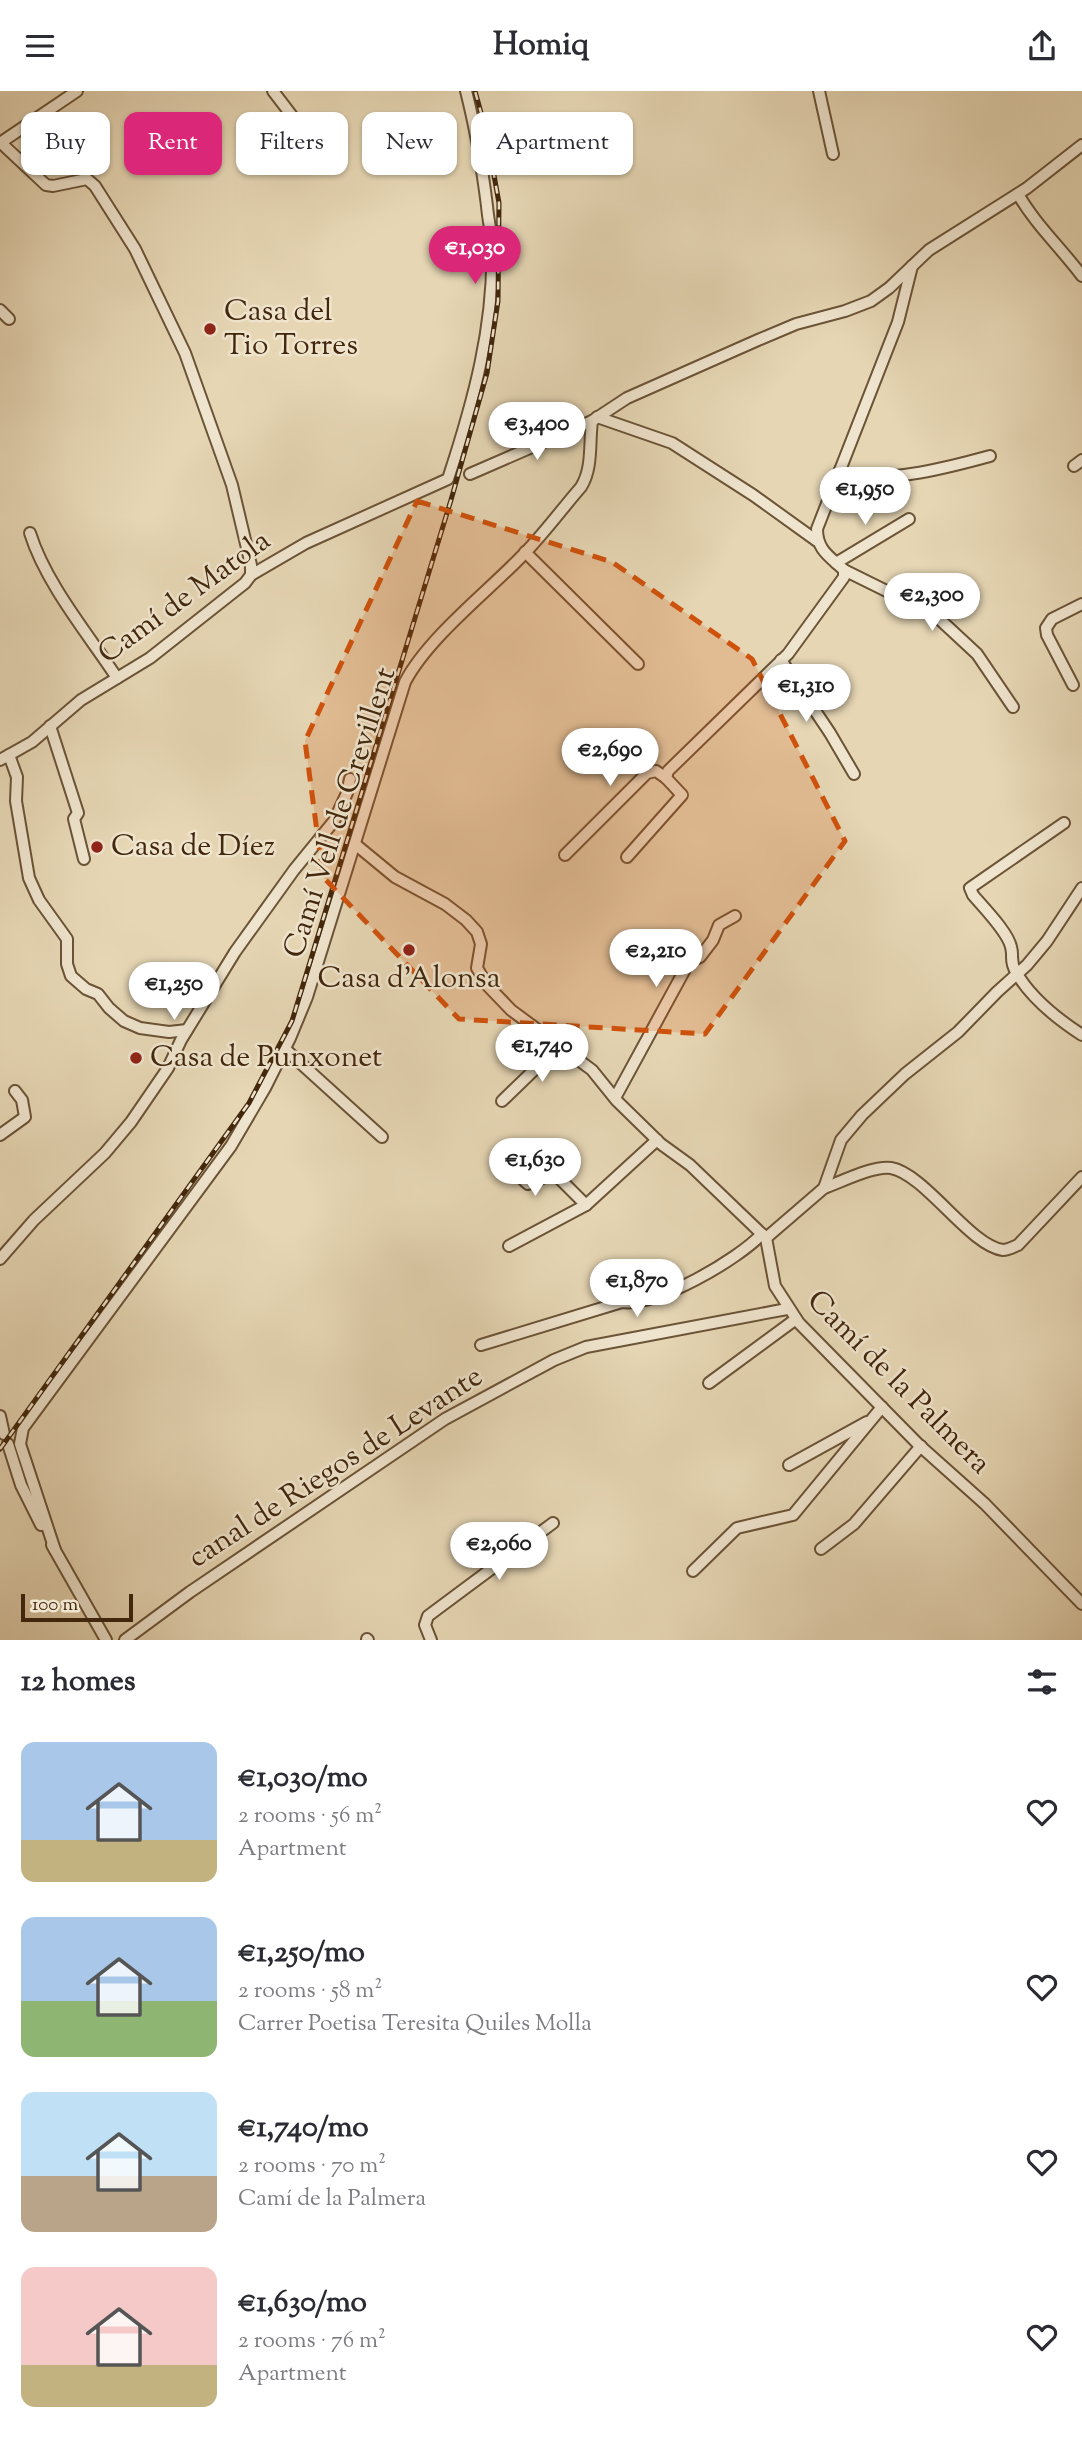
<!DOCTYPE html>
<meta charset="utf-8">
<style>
body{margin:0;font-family:"Sorts Mill Goudy",serif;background:#f2f2f3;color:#2b2b33;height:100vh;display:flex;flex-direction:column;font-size:26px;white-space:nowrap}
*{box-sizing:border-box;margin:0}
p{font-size:23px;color:#7c7c81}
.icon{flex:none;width:38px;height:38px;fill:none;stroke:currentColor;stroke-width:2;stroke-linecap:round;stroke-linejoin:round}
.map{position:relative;height:1549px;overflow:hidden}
.drawer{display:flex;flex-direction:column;background:#fff;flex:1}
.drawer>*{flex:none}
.banner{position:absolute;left:21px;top:21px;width:700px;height:63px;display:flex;gap:14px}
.scale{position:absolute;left:21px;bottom:18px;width:112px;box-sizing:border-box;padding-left:7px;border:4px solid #42270c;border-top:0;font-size:19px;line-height:24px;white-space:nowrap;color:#42270c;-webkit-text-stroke:5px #efe4ce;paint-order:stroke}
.price{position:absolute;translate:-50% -60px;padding:0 16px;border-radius:24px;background:#fff;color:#222;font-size:23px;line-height:46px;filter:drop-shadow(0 2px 4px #0008)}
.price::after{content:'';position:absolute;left:50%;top:42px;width:21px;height:16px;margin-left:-10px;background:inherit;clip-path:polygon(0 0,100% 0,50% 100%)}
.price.selected{background:#db2777;color:#fff}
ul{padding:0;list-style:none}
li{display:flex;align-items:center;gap:21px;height:175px;padding:0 21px}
li span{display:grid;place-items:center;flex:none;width:196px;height:140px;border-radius:14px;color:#555}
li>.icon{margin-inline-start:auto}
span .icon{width:84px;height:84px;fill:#fffc;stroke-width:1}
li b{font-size:30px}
h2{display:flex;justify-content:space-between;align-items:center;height:84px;padding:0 21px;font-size:30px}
.pill{padding:0 24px;border-radius:14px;background:#fff;box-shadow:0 2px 5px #0004;font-size:24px;line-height:63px}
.pill.selected{background:#db2777;color:#fff}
header{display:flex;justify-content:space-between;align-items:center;height:91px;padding:0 21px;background:#fff;font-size:32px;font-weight:700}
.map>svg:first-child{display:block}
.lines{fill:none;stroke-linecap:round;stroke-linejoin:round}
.minor-casing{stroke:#6b5336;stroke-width:14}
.minor{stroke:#efe4ce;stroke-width:10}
.rail-casing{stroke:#42270c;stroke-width:5}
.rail{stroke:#efe4ce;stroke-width:2.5;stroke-dasharray:8;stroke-linecap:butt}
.marked{fill:#cf520c;fill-opacity:0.2;stroke:#cf520c;stroke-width:5;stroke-dasharray:14 9;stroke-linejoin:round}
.poi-dot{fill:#8f2418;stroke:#efe4ce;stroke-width:2.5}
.labels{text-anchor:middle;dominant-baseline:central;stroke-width:5;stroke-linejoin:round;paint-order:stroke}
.poi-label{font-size:30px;fill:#42270c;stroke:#efe4ce;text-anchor:start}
.street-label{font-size:30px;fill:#42270c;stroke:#efe4ce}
</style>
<header><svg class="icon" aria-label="menu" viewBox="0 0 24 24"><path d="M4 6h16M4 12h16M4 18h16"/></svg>Homiq<svg class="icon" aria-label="share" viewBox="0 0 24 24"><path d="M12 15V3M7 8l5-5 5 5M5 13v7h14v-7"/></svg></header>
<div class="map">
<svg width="1082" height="1549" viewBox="0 0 1082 1549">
<rect width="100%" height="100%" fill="#e6d6b4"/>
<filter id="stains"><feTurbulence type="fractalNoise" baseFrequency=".00286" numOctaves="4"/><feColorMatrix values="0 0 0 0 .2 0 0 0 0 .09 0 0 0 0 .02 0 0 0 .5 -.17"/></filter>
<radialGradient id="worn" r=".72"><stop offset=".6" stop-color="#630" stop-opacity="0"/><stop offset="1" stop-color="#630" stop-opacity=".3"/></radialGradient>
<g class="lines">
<defs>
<g id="minor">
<polyline points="273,0 309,47"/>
<polyline points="819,0 833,63"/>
<polyline points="0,51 46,94 53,95 87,88 95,95 135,158 185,262 232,394 251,474 251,484"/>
<polyline points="0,52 77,0"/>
<path d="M 1018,103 C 1035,133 1061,157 1082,185"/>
<polyline points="0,219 9,228"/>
<polyline points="597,326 672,352 753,404 817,450"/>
<polyline points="1074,375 1082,369"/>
<path d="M 840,379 L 848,387 C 901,388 939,379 990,365"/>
<polyline points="470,383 592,330"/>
<path d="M 30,442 C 46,493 88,543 117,587"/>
<polyline points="525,461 638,573"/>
<polyline points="836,472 909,428"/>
<polyline points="844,479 935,524 977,563 1013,616"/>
<polyline points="781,569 830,642 854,683"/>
<polyline points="1073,594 1047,544 1046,537 1052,528 1082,513"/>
<polyline points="50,635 78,722 74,728 84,768"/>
<polyline points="9,664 17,686 16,710 29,787 39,809 67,848 67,873 71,885 86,898 98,903 109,917 124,930 140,937 169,941 187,939"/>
<path d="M 0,669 L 32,651 L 81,609 L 150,567 L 245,492 L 251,484 L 306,452 L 448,388 C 473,312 495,233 492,152 C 491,140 488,128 487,115 C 482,75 476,39 466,0"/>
<path d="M 1064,732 L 970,797 L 973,804 C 983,816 1008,841 1011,856 C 1014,866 1009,869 1016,881 C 1030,906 1059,929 1082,944"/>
<polyline points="355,753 395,786 445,813 466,829 477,841 481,853 477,877 487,894 511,919 592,979 617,1010 661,1053 690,1074 766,1147 775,1195 799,1232 919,1354 985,1413 1082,1513"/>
<polyline points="565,764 647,682 656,680 666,687"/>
<path d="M 627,766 L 682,704 L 666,687 L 668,680 L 788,563 L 844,486 L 844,479 C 829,465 817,459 817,438 L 898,231 L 912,175"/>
<polyline points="285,958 382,1046"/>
<polyline points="615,1007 689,871 700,866 713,849 719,834 735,825"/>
<polyline points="502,1010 560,954"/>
<polyline points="0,1044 25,1026 22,1009 15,1000"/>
<polyline points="505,1072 528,1093 554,1082 586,1114"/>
<path d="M 824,1097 C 841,1091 874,1074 891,1077 C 925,1083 970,1155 1003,1159 C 1008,1159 1013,1156 1018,1154 L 1082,1086"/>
<polyline points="766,1147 824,1097 841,1049 862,1024 905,983 958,941 997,901 1027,874 1047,850 1082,797"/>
<polyline points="509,1155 586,1114 657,1049"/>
<polyline points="0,1168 34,1129 105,1062 131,1031 168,977 181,949 235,861 294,779 334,730 347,702 350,688"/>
<path d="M 481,1254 L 622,1211 C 657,1216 737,1169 762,1143"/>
<polyline points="709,1292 796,1228"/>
<polyline points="0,1325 4,1343"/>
<polyline points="8,1353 21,1394 41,1434"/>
<polyline points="789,1374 867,1331"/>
<polyline points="52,1454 106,1549"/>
<polyline points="821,1458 854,1433 921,1355"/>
<path d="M 55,1459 L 20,1353 L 23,1337 L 231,1055 L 265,997 L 290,947 L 307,906 L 405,591 C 428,547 486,502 521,466 C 543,444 561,419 581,396 C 593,377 589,352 592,330 L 627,307 L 758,249 L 796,233 L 845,220 L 871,210 L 889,197 L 929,159 L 1027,97 L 1082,54"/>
<polyline points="693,1480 737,1437 793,1424 882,1316"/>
<polyline points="367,1548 368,1549"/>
<polyline points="125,1549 190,1501 445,1328 554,1269 586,1256 787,1218"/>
<polyline points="431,1549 425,1534 428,1525 553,1432"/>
</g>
</defs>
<use href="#minor" class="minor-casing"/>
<use href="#minor" class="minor"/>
<defs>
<polyline id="rail" points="0,1358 249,1012 292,930 451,409 487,282 498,210 499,112 486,40 475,0"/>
</defs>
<use href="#rail" class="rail-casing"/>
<use href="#rail" class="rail"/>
</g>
<path class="marked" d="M 417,410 L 612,471 L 752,568 L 845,750 L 705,943 L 459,928 L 323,786 L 305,650 Z"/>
<g class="poi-dot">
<circle cx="210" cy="238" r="7"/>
<circle cx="97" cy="756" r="7"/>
<circle cx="409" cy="859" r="7"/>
<circle cx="136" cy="967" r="7"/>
</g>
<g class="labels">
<g class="poi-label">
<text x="224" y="221">Casa del<tspan x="224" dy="34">Tio Torres</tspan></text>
<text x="111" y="756">Casa de Díez</text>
<text x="409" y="888" text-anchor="middle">Casa d'Alonsa</text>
<text x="150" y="967">Casa de Punxonet</text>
</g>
<g class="street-label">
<text transform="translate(185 507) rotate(-36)">Camí de Matola</text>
<text transform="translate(341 722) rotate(-72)">Camí Vell de Crevillent</text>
<text transform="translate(898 1292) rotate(45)">Camí de la Palmera</text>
<text transform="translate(336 1377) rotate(-33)">canal de Riegos de Levante</text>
</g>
</g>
<rect width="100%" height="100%" filter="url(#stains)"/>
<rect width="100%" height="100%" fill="url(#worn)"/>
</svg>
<div class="scale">100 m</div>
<b class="price selected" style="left:475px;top:195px">€1,030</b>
<b class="price" style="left:537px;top:371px">€3,400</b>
<b class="price" style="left:865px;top:436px">€1,950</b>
<b class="price" style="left:932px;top:542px">€2,300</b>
<b class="price" style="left:806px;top:633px">€1,310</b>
<b class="price" style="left:610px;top:697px">€2,690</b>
<b class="price" style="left:656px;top:898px">€2,210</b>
<b class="price" style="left:174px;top:931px">€1,250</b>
<b class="price" style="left:542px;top:993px">€1,740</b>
<b class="price" style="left:535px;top:1107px">€1,630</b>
<b class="price" style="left:637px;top:1228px">€1,870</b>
<b class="price" style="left:499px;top:1491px">€2,060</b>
<div class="banner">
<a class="pill">Buy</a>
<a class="pill selected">Rent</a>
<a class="pill">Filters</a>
<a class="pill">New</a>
<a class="pill">Apartment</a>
</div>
</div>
<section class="drawer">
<h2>12 homes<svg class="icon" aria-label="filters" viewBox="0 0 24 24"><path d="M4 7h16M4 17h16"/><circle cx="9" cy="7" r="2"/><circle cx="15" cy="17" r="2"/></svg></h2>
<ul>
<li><span style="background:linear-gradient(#a9c7e8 70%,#c2b280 0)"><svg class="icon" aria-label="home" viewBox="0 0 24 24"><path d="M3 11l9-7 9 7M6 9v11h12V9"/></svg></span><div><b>€1,030/mo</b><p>2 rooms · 56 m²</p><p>Apartment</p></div><svg class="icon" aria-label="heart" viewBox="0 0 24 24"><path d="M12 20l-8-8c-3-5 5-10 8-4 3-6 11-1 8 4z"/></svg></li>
<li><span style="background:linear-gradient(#a9c7e8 60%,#8fb573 0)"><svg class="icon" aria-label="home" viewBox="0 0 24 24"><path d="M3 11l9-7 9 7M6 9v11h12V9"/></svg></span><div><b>€1,250/mo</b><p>2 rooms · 58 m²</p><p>Carrer Poetisa Teresita Quiles Molla</p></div><svg class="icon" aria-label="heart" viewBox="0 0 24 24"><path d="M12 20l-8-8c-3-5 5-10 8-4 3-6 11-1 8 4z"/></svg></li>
<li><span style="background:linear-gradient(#bfe0f5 60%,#b9a48a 0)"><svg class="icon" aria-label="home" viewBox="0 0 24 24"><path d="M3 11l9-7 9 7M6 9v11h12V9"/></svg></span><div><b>€1,740/mo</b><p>2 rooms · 70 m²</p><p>Camí de la Palmera</p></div><svg class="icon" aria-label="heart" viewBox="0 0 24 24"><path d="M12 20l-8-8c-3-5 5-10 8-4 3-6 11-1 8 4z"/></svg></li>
<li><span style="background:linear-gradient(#f6c9c9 70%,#c2b280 0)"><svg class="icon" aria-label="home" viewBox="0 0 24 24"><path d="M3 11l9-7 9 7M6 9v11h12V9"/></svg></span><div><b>€1,630/mo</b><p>2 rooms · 76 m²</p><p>Apartment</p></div><svg class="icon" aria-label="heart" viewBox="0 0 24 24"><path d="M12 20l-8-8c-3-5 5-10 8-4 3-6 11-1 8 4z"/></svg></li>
</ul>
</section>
